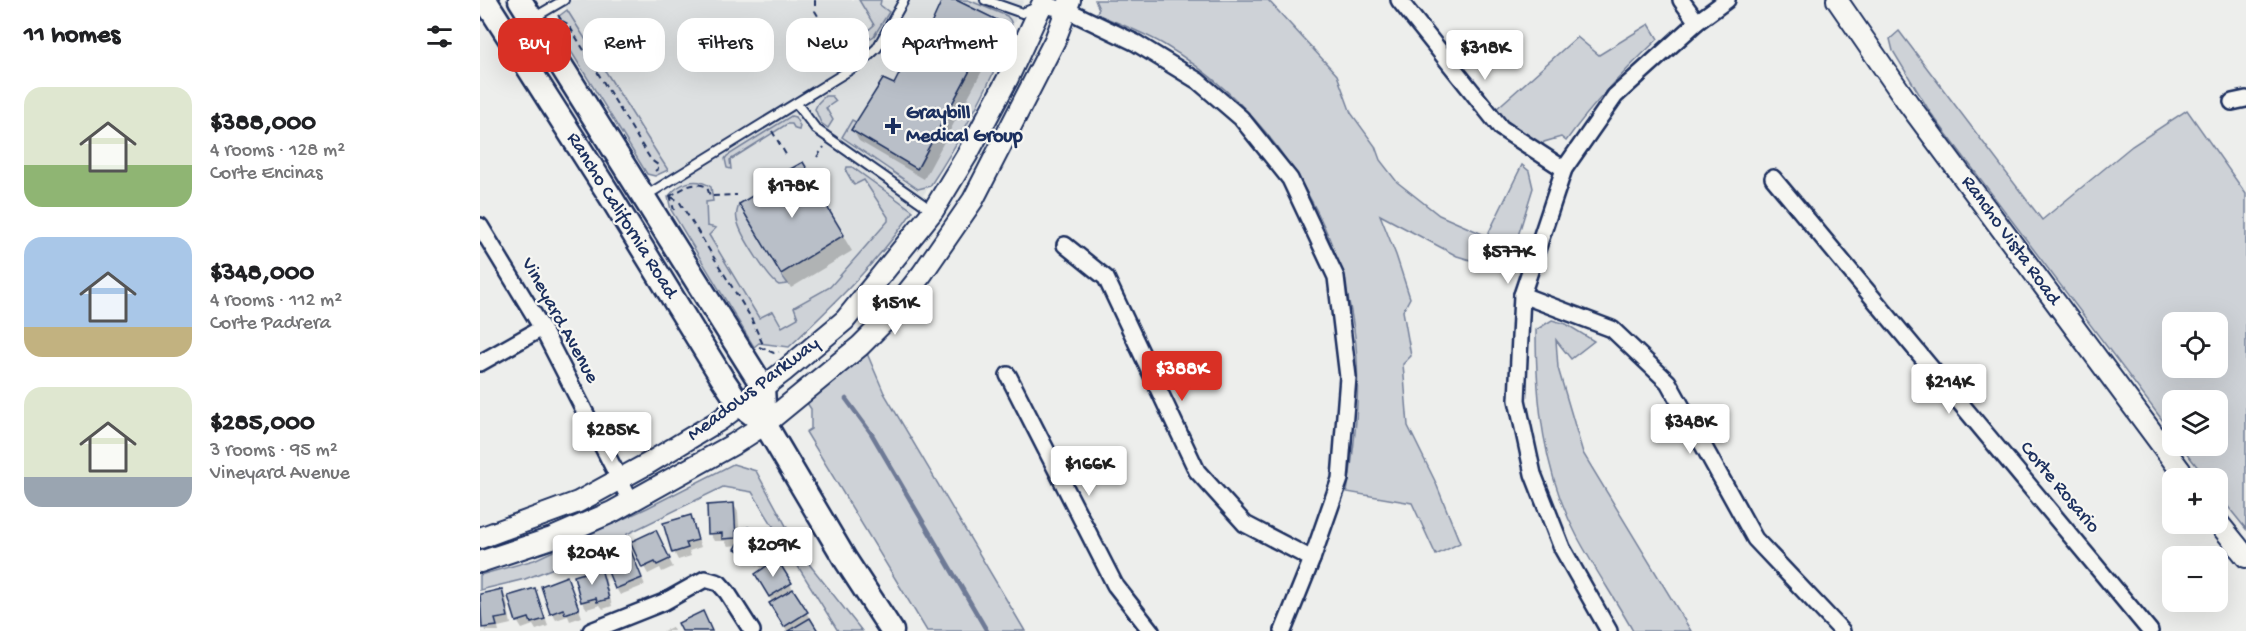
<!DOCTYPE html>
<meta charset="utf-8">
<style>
body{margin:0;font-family:"Gochi Hand",sans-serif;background:#f2f2f2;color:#202124;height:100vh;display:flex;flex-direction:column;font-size:22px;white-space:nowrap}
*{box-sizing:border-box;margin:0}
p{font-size:20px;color:#757577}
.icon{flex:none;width:33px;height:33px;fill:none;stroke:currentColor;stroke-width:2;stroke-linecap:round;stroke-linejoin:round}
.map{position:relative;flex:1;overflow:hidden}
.panel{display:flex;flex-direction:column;background:#fff;width:480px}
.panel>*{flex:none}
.banner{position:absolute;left:18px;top:18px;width:570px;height:54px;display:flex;gap:12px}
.controls{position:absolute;left:1682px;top:312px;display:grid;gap:12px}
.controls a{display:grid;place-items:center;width:66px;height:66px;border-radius:12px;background:#fff;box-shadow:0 6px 24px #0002;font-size:30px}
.price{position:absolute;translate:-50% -51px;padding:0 14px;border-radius:6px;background:#fff;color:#222;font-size:20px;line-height:39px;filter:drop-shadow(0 2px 3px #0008)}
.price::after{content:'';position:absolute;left:50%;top:36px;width:18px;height:14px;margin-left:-9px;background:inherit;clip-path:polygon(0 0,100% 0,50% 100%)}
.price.active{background:#d93025;color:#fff}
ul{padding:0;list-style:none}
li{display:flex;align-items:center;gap:18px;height:150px;padding:0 24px}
li span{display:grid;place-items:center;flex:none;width:168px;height:120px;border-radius:18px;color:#555}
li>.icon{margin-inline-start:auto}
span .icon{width:72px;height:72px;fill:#fffc;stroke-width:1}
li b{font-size:26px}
h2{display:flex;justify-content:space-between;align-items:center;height:72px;padding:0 24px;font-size:26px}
.tag{padding:0 21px;border-radius:18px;background:#fff;box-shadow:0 6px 24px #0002;font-size:21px;line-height:54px}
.tag.active{background:#d93025;color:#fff}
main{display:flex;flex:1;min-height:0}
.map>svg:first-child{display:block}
.built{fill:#dde0e1}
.green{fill:#ced2d7;stroke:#74809a;stroke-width:1.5;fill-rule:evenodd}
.shadow{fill:#0003}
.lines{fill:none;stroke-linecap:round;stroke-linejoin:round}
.stream{stroke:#6e7a96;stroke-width:4.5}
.building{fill:#b9bfc8;stroke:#1b2f5e;stroke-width:1.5}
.lane-casing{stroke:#1b2f5e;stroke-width:12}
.street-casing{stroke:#1b2f5e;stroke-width:20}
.secondary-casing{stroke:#1b2f5e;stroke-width:24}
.primary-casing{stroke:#1b2f5e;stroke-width:27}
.path{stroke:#1b2f5e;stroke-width:2;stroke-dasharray:6 4.5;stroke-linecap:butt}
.lane{stroke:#f6f6f2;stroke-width:8}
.street{stroke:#f6f6f2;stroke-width:15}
.secondary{stroke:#f6f6f2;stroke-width:20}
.primary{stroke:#f6f6f2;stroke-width:22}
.poi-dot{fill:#1b2f5e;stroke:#f6f6f2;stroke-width:2}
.labels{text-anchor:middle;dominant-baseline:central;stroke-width:4.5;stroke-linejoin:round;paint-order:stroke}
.poi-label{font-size:20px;font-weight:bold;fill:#1b2f5e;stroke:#f6f6f2;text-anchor:start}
.street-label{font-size:20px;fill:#1b2f5e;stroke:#f6f6f2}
</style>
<main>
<section class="panel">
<h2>11 homes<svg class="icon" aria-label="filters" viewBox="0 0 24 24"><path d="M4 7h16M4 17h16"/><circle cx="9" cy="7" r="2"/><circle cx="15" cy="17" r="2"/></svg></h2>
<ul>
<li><span style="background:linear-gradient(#dfe7d0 65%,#8fb573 0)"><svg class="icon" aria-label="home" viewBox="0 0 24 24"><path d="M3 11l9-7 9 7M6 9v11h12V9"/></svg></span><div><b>$388,000</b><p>4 rooms · 128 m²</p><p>Corte Encinas</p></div></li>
<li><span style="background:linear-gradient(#a9c7e8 75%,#c2b280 0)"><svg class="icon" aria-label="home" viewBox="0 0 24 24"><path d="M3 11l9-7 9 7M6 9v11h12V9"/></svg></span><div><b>$348,000</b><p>4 rooms · 112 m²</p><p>Corte Padrera</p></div></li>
<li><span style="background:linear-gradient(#dfe7d0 75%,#9aa5b1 0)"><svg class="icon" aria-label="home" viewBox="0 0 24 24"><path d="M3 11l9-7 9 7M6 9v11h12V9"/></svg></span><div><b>$285,000</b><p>3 rooms · 95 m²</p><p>Vineyard Avenue</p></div></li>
</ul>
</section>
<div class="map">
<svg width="1766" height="631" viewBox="0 0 1766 631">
<rect width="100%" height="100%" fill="#edeeec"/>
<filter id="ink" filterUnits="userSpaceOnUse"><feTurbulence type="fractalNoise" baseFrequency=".0167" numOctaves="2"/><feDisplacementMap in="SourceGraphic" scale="12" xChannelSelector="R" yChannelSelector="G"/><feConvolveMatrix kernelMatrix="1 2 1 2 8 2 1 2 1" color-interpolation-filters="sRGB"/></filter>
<g filter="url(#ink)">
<polygon class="built" points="81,0 544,0 502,98 451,184 412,239 360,297 309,347 285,332 228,234"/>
<g class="green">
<polygon points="379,0 401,0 400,5 409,12 394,36 391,38 386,36 385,33 394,25"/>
<path d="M 476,0 L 488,0 L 527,16 C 533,22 532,26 531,34 C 508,87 482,138 450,186 L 438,189 L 362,137 L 372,120 L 376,122 L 371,130 L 438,168 L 517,20 Z"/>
<path d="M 615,0 L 788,0 L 857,75 L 871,113 L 895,146 L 900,160 L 917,182 L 959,215 L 1007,236 L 1042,165 L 1049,171 L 1053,188 L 1027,271 L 977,256 L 900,215 L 916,255 L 930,298 L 923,311 L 931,356 L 923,364 L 928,426 L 955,481 L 980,543 L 956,555 L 932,503 L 867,492 C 876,439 882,382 874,329 C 857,212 784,104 683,44 C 662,32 639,23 616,14 L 619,9 Z"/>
<polygon points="87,10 177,153 188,170 175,176 167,174 79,32 79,16"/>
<path d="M 1169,24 L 1178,39 C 1144,71 1113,103 1086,141 L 1081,137 L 1064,142 L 1061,147 L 1033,127 L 1015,110 L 1097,37 L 1119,55 Z"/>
<path d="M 1419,31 L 1562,220 L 1652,146 L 1707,110 L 1766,194 L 1766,529 L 1737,493 L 1737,478 L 1726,478 L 1701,446 L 1737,446 L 1737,400 L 1692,400 L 1692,433 L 1450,112 L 1413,51 L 1410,39 ZM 1692,322 L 1737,322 L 1737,368 L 1692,368 Z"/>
<polygon points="345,96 352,96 356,101 346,108 353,120 348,128 341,123 335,109 338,103"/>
<polygon points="311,116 315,117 320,126 319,130 315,129 312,124 307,124 250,160 251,169 247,168 245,159 247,156"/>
<path d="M 367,167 L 372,167 L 433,211 C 399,261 353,305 309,347 L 279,343 L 274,347 L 191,210 L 188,197 C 198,183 216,176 231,187 L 233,201 L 226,202 L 227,226 L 236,228 L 229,235 L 279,318 L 293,311 L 302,327 L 318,318 L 314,307 L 350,287 L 408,221 L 408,217 L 384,180 L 374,185 L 366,171 Z"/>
<path d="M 259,204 L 301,274 L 308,284 L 299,285 C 289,280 261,235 258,223 C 255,216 257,211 259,204 Z"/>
<path d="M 1072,320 L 1086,324 L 1114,341 L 1091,359 L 1076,340 L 1078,368 L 1103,453 L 1211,631 L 1153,631 C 1135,599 1114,568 1097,536 C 1063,472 1056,401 1056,330 Z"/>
<polygon points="386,351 404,393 545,631 447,631 326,432 331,429 331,409 327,403"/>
<polygon points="253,464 276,471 322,555 382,631 358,631 272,492 243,487 147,534 145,541 45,579 0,590 0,575 54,560 167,508"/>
</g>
<g class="shadow">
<polygon points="464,0 473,0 516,21 523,32 444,179 379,141 373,130 415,86 443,44"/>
<polygon points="322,164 341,195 339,196 372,251 311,288 261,205 307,177"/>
<polygon points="254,505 258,512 260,544 291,543 296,551 285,569 297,561 337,631 307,631 277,574 284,569 261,556 257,549 259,545 248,546 245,541 234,541 230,534"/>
<polygon points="210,517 221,547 209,551 211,556 198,560 194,552"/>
<polygon points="179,539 193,567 182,572 180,568 168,574 164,567"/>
<polygon points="154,560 165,585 140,595 136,588"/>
<polygon points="120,570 125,577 132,606 123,609 120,605 107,609 102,602 96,577"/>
<polygon points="87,578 102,617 90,621 88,616 76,620 72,613"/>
<polygon points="55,590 68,626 56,630 53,625 42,629 37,621"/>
<polygon points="22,591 26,598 31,624 18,627 19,631 5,631 0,612 0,595"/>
<polygon points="192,627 194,631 183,631"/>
</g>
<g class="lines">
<polyline class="stream" points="366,399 391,433 507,631"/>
</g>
<g class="building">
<polygon points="462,0 476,0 517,20 437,169 371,130 403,79 414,84 437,39 443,42"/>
<polygon points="323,162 333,179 331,180 364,235 301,274 259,204 305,176 303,173"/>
<polygon points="254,503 256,538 242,539 242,533 228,534 227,505"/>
<polygon points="211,515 218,540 206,543 208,548 192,553 183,523"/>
<polygon points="268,527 293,542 280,563 255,549"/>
<polygon points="176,530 190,559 177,565 175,562 162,568 150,542"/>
<polygon points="151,551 162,578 135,589 124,562"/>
<polygon points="297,559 312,583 289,597 275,574"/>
<polygon points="121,568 129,599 117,602 116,598 101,602 94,576"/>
<polygon points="87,576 99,609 85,614 83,609 70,614 61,586"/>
<polygon points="55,588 65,619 51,623 49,618 36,622 28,596"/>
<polygon points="22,589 28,617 15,619 17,626 2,628 0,594"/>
<polygon points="313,589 328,612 304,627 289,603"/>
<polygon points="223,611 232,631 202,631 198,623"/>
<polygon points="330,618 338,631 308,631"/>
</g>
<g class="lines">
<defs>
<g id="lane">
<polyline points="505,0 542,13 557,7"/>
<polyline points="55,17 84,0"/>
<polyline points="317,104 336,129 453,211"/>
<polyline points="167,195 381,63 397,48 424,0"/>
</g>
<g id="street">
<polyline points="919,0 1021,128 1084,169"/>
<polyline points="1201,0 1217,22"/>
<polyline points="563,5 587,10 656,43 718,81 761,118 810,179 856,277 868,377 860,479 832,559 803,631"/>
<polyline points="1752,102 1766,99"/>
<polyline points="1293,178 1670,631"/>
<polyline points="0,226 62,328 151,502"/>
<polyline points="585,245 626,278 717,471 765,524 832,559"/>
<polyline points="1042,295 1132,329 1188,382 1275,539 1362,631"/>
<polyline points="0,363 62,328"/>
<polyline points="528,375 635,585 671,631"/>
<polyline points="111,631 184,602 225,579 239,583 247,592 272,631"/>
<polyline points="1129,631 1082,548 1053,474 1037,400 1042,295 1084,169 1135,96 1217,22 1247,0"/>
</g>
<g id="secondary">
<polyline points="1357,0 1428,103 1706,478"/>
<polyline points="1737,521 1766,557"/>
<polyline points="0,538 98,502 169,463 240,420 303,372 365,320 453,211 487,155 528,78 564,0"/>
<polyline points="0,562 72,538 132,512 254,444 285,424 380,346 404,322 442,274 493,200 575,40 590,0"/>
</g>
<g id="primary">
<polyline points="5,0 132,199 242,378 260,405 285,424 365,559 412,631"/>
<polyline points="40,0 283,387 285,424"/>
</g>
</defs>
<use href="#lane" class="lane-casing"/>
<use href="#street" class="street-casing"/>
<use href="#secondary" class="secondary-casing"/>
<use href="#primary" class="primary-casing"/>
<g class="path">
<polyline points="335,0 335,11 365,60"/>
<polyline points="78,15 82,21 82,29"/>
<polyline points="82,21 88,24 171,160 178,165 179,168 175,171"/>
<polyline points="292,131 308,158"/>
<polyline points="337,157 344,147"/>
<polyline points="190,195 194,210"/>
<path d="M 190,196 C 203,189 213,180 227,187 L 230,196 L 257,195"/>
<polyline points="191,197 199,201 270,316 285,349"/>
<polyline points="279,347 294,353 299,352"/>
</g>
<use href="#lane" class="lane"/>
<use href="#street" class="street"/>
<use href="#secondary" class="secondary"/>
<use href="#primary" class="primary"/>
</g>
</g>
<path class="poi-dot" d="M410 117h6v6h6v6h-6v6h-6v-6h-6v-6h6z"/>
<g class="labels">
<g class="poi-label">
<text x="426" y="114">Graybill<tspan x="426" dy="23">Medical Group</tspan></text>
</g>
<g class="street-label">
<text transform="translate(141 216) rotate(58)">Rancho California Road</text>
<text transform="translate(1530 241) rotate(54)">Rancho Vista Road</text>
<text transform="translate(79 321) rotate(61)">Vineyard Avenue</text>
<text transform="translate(274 390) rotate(-37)">Meadows Parkway</text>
<text transform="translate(1579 488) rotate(50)">Corte Rosario</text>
</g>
</g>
</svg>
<div class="controls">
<a><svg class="icon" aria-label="locate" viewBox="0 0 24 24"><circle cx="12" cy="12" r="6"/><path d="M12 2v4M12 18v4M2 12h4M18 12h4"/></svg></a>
<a><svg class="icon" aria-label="layers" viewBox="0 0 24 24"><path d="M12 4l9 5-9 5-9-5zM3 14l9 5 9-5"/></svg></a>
<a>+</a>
<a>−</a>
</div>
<b class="price" style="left:1005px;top:81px">$318K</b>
<b class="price" style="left:312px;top:219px">$178K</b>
<b class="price" style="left:1028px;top:285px">$577K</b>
<b class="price" style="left:415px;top:336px">$151K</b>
<b class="price active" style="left:702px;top:402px">$388K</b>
<b class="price" style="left:1469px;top:415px">$214K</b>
<b class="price" style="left:1210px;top:455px">$348K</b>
<b class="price" style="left:132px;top:463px">$285K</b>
<b class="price" style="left:609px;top:497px">$166K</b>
<b class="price" style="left:293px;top:578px">$209K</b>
<b class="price" style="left:112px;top:586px">$204K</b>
<div class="banner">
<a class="tag active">Buy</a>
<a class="tag">Rent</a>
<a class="tag">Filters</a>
<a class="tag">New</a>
<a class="tag">Apartment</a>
</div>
</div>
</main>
